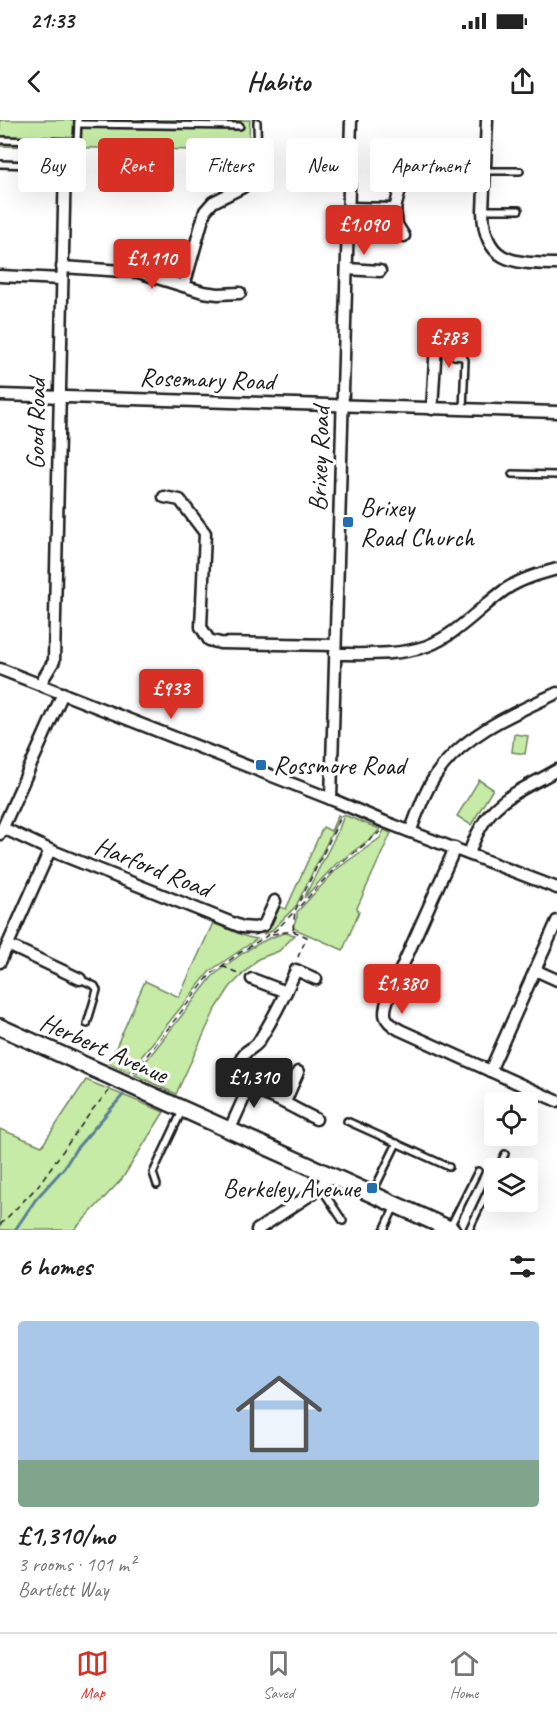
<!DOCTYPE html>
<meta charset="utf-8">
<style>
body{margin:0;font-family:Caveat,sans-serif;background:#f2f2f2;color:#222;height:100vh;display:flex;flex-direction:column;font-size:22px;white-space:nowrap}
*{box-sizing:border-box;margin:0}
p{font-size:20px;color:#767676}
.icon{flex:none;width:33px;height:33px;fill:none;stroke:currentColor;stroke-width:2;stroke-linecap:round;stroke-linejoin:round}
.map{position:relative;height:1110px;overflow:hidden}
.drawer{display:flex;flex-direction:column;background:#fff;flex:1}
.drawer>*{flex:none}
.banner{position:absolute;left:18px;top:18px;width:522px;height:54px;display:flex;gap:12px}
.tools{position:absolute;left:484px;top:972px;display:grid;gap:12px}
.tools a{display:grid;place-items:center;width:54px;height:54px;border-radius:6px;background:#fff;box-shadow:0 6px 24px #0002;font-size:30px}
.price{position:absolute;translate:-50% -51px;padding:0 14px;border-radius:6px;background:#d93025;color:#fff;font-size:20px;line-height:39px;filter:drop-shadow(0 2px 3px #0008)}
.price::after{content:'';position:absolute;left:50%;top:36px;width:18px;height:14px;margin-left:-9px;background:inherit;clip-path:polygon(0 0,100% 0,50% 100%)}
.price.selected{background:#222;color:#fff}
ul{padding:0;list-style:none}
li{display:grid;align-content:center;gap:12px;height:318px;padding:0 18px}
li span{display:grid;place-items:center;height:186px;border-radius:6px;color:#555}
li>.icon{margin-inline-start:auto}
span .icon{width:108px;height:108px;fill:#fffc;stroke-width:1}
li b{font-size:26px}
h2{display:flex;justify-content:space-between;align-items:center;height:72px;padding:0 18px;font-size:26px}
.tag{padding:0 21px;border-radius:6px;background:#fff;box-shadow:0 6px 24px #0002;font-size:21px;line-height:54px}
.tag.selected{background:#d93025;color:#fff}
.status{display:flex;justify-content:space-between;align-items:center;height:42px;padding:0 30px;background:#fff;direction:ltr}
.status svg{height:16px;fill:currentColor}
header{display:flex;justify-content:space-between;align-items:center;height:78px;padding:0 18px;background:#fff;font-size:27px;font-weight:700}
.dock{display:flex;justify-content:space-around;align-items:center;height:84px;border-top:2px solid #e0e0e0;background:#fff;font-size:16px;color:#767676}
.dock a{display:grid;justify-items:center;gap:3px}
.dock .selected{color:#d93025}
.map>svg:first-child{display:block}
.green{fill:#c5eba6;stroke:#708461;stroke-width:1.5}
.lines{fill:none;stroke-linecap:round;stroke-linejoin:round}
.stream{stroke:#5b8095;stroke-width:3}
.lane-casing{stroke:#1c1c1c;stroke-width:10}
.street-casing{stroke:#1c1c1c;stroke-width:15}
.secondary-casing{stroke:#1c1c1c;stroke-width:20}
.path{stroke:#1c1c1c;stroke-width:1.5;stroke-dasharray:6 4.5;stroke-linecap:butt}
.lane{stroke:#fff;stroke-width:5}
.street{stroke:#fff;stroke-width:10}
.secondary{stroke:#fff;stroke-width:15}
.poi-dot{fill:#1f6fb2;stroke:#fff;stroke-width:2}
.labels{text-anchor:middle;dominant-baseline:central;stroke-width:6;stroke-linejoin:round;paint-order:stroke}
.street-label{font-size:26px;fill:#1c1c1c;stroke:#fff}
.poi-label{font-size:26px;fill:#1c1c1c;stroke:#fff;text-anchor:start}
</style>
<div class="status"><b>21:33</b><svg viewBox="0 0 49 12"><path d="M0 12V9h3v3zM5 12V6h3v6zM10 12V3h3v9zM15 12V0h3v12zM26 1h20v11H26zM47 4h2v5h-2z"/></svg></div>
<header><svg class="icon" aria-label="back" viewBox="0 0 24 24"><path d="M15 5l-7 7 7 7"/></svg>Habito<svg class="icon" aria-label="share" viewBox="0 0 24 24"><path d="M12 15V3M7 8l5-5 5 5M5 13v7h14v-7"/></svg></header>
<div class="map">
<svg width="557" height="1110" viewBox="0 0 557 1110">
<rect width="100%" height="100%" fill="#fff"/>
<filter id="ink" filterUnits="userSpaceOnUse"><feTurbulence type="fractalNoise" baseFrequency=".0167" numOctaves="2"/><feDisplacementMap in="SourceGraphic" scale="12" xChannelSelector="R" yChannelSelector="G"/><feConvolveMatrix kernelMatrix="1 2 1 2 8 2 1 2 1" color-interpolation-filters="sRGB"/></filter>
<g filter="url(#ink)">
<g class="green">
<polygon points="0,0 250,0 248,31 0,26"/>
<polygon points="514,614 528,616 525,634 512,632"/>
<polygon points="479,660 493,669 471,705 457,696"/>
<polygon points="338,695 340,696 296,786 270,812 265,814 254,812 275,785 286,789 323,707 331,711"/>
<polygon points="344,695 380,709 373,717 336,744 304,778 339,709"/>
<polygon points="384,710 391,713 357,788 359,792 343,830 295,809 293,806 297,797 297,792 337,749 380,718"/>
<polygon points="213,803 247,817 257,819 210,851 129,952 109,943 145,861 179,877"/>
<path d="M 285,813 L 295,815 L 279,831 L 258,839 L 230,867 L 214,892 L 176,974 L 135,955 L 212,857 C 233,839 259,819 285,813 Z"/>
<polygon points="86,960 164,992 122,1059 74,1110 0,1110 0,1009 42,1026"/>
</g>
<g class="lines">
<polyline class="stream" points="15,1110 36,1079 64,1048 76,1029 123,975"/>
<defs>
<g id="lane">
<polyline points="78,4 240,6"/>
<polyline points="0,20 77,22 78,0"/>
<polyline points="0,44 65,46"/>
<polyline points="485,51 520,51"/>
<path d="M 243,67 C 262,55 257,23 257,2"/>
<polyline points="483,90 519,90"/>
<polyline points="454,236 463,237 465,240 463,290"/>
<polyline points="512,354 557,355"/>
<polyline points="80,859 95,866 97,870 87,904"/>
<polyline points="347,1001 449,1047"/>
<polyline points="498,1048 505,1034"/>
<polyline points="157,1065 153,1053 182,991"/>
<polyline points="321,1068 343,1101"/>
<polyline points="373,1072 397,1023"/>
<polyline points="450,1107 478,1051"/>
<polyline points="384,1110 395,1086"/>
<polyline points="469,1110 495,1055"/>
</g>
<g id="street">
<path d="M 487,0 L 483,91 C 484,144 514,143 557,144"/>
<polyline points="349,88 395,89 397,105 404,116"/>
<polyline points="395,89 401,65"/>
<polyline points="62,147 138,152 203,172 218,174 240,173"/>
<polyline points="347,149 380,151"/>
<polyline points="0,156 61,159"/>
<polyline points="184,166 205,91 213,82 243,67"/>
<polyline points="0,275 557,292"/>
<polyline points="432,289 437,208"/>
<polyline points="164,377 180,380 205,413 201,507 209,520 220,523 335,525"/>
<path d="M 335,534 C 366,534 397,536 427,526 C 458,514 479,488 506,469 C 521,459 539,454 557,449"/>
<polyline points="0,549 331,679 385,702 557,768"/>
<polyline points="40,564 54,541 65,42"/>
<polyline points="331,679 351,0"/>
<polyline points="3,708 50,730 242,807 255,808 264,805 275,781"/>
<path d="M 410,712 C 418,692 425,670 438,652 C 466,613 515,593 557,573"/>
<polyline points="0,714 63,573"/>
<path d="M 455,728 L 389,876 C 382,894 383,901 400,910 L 557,981"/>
<path d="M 469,734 C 487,680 512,676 557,650"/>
<polyline points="8,825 80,859"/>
<polyline points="0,842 50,730"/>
<polyline points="535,850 557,860"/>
<polyline points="252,859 286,872"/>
<polyline points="490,951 557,801"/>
<path d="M 248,969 C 246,961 240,950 241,941 C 242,930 255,929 259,921 C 273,899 285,875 296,850 L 316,859"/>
<polyline points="285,982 298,952"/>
<path d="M 229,1011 L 248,969 C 273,975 293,988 316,999"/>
<polyline points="257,1110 319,1069 329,1055"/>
</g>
<polyline id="secondary" points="0,907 452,1110"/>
</defs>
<use href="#lane" class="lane-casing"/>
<use href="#street" class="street-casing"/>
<use href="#secondary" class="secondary-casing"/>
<g class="path">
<polyline points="300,786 335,748 380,712"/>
<polyline points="293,810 295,791"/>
<polyline points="272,814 293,811 307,817 297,839"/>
<polyline points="222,846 242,855"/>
<polyline points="134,952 210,855 238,834 276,810 295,791 342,695"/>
<polyline points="0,1105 37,1067 93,989 109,971"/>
</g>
<use href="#lane" class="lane"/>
<use href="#street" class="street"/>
<use href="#secondary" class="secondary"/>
</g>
</g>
<g class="poi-dot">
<rect x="342" y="396" width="12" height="12" rx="3"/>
<rect x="255" y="639" width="12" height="12" rx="3"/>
<rect x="366" y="1062" width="12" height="12" rx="3"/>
</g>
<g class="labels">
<g class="street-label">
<text transform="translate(207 259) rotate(2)">Rosemary Road</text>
<text transform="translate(36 304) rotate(-89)">Good Road</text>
<text transform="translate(319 339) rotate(-88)">Brixey Road</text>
<text transform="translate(153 747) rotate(22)">Harford Road</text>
<text transform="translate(104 928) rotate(24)">Herbert Avenue</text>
</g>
<g class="poi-label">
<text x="360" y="387">Brixey<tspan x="360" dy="30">Road Church</tspan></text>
<text x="273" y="645">Rossmore Road</text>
<text x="360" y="1068" text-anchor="end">Berkeley Avenue</text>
</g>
</g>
</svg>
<div class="tools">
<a><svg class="icon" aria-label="locate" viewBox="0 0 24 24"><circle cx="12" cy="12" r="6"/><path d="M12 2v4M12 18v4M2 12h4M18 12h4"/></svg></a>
<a><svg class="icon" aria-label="layers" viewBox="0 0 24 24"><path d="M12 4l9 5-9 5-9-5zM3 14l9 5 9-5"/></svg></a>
</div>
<b class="price" style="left:364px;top:136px">£1,090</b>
<b class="price" style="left:152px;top:170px">£1,110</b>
<b class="price" style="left:449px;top:249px">£783</b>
<b class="price" style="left:171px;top:600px">£933</b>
<b class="price" style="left:402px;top:895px">£1,380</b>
<b class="price selected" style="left:254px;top:989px">£1,310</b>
<div class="banner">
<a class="tag">Buy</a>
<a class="tag selected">Rent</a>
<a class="tag">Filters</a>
<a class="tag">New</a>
<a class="tag">Apartment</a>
</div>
</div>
<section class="drawer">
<h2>6 homes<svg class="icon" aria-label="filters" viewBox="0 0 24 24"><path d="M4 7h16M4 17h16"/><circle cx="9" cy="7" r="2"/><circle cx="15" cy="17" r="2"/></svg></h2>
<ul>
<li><span style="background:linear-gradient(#a9c7e8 75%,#7fa58c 0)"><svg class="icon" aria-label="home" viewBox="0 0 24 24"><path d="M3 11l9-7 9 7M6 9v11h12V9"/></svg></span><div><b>£1,310/mo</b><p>3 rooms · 101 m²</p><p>Bartlett Way</p></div></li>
</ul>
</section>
<nav class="dock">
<a class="selected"><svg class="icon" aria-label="map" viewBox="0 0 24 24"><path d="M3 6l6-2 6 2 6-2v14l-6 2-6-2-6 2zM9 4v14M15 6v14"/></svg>Map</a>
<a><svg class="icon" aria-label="saved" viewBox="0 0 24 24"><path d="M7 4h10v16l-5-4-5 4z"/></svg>Saved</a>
<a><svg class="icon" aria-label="home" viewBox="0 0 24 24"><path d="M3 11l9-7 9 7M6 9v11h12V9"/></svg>Home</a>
</nav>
